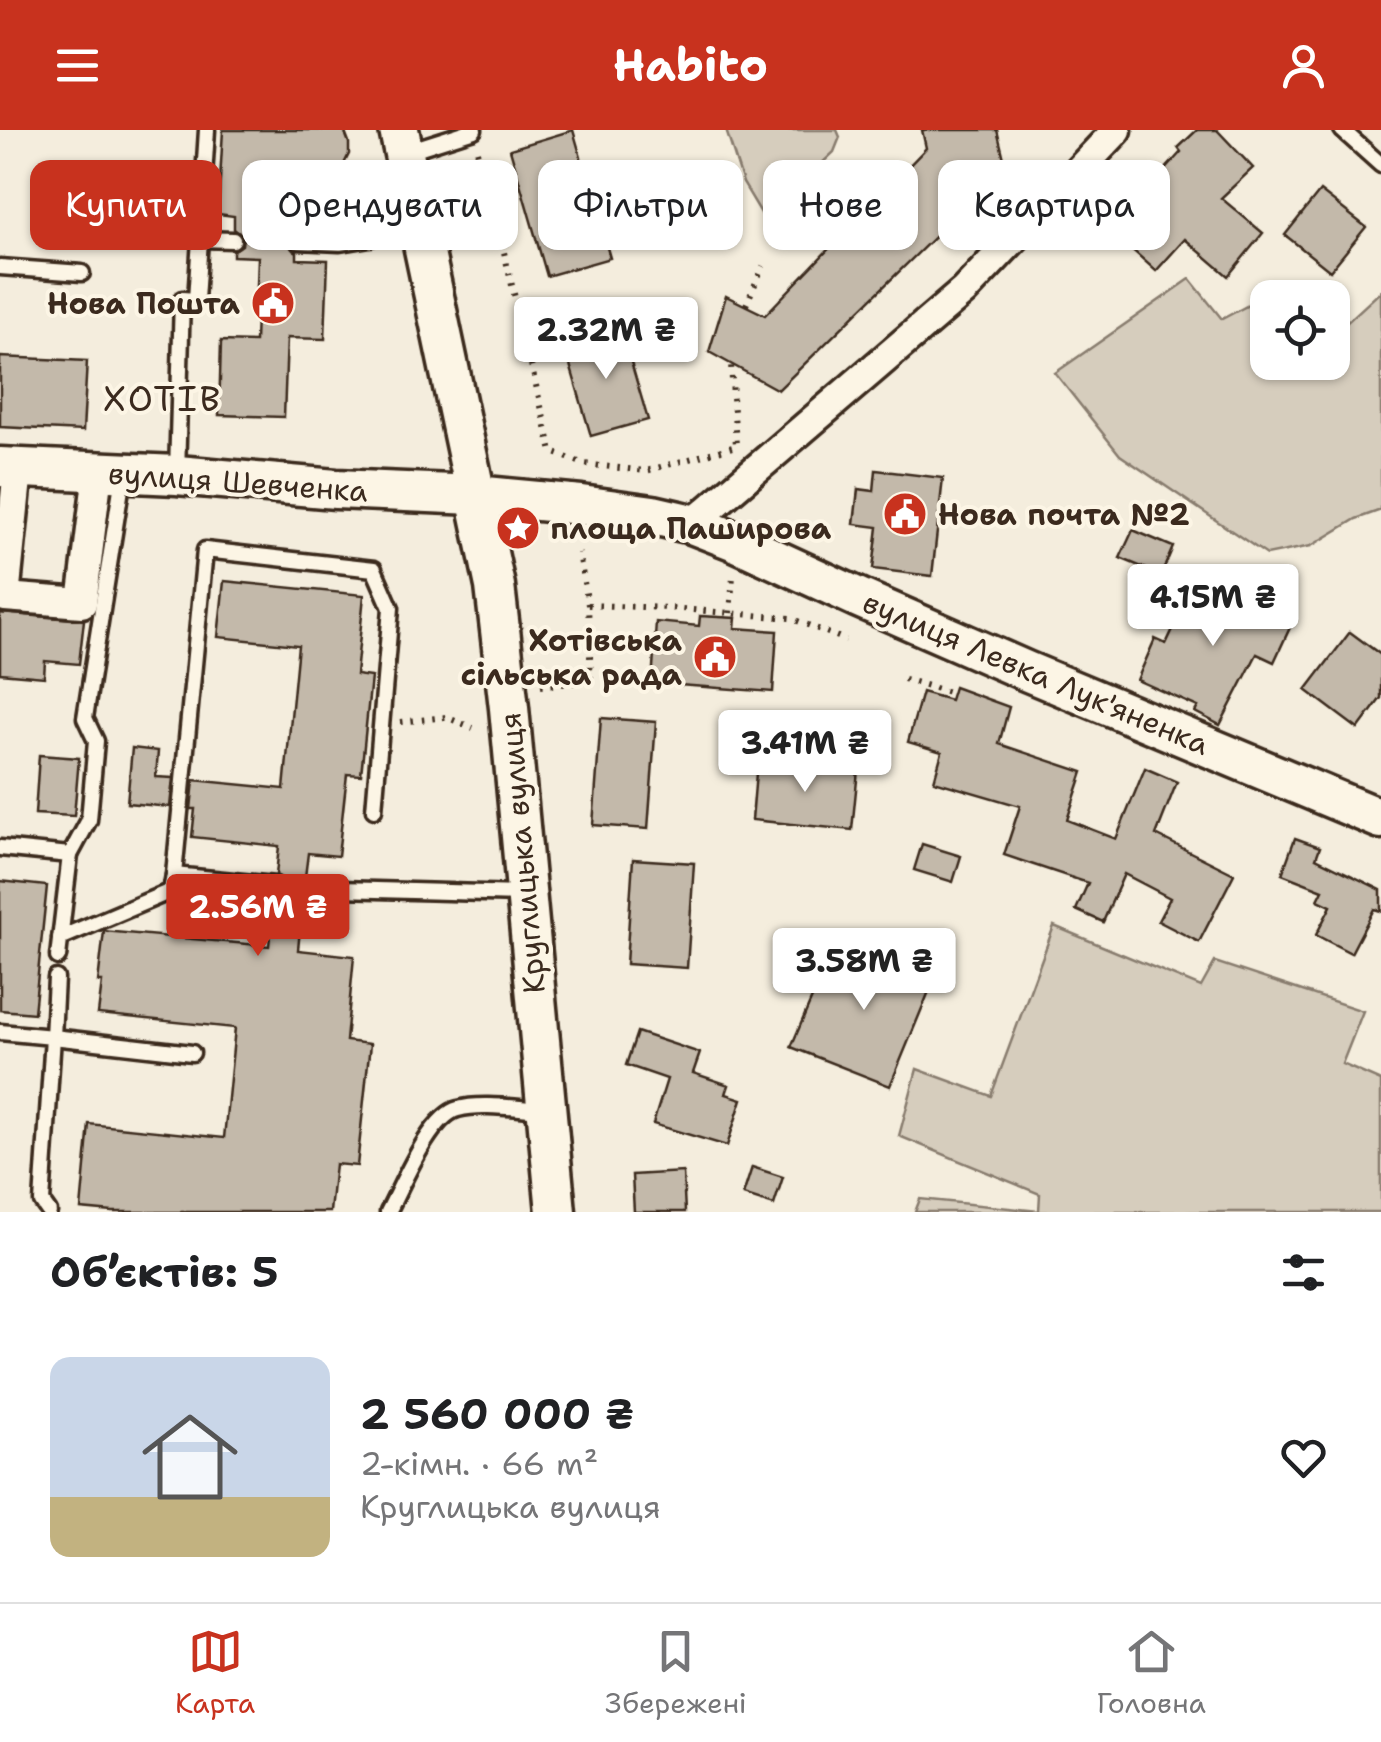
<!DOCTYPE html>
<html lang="uk">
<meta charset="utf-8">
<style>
body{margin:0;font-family:"Shantell Sans",sans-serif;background:#f2f2f2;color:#202124;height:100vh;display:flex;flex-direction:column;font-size:38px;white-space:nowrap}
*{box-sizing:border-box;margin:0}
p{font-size:32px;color:#757577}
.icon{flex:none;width:55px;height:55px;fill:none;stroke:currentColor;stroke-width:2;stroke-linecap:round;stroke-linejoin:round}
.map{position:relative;height:1082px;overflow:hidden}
.details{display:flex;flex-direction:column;background:#fff;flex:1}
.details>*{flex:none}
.guide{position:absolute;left:30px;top:30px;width:1322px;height:90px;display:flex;gap:20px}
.fabs{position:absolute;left:1250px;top:150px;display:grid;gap:20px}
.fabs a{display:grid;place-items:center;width:100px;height:100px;border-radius:20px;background:#fff;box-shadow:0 2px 8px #0004;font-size:50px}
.price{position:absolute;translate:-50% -85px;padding:0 22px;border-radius:10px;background:#fff;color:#222;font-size:32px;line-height:65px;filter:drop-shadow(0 2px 5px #0008)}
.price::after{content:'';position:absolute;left:50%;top:60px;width:30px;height:22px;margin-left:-15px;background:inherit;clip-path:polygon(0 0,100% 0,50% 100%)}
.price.selected{background:#c8321e;color:#fff}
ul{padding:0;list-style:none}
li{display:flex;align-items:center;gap:30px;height:250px;padding:0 50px}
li+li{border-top:2px solid #e0e0e0}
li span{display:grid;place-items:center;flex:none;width:280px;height:200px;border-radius:20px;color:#555}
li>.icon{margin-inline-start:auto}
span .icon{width:120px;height:120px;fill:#fffc;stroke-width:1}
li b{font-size:42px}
h2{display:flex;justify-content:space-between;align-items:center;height:120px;padding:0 50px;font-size:42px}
.chip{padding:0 35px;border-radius:20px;background:#fff;box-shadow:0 2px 8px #0004;font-size:35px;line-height:90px}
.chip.selected{background:#c8321e;color:#fff}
header{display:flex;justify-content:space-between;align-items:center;height:130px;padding:0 50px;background:#c8321e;color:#fff;font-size:45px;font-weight:700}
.tabs{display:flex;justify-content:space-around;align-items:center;height:140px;border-top:2px solid #e0e0e0;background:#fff;font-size:28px;color:#757577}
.tabs a{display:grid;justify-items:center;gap:5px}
.tabs .selected{color:#c8321e}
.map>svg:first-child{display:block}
.green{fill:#d6cdbd;stroke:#887c6e;stroke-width:2.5}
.building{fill:#c3b9aa;stroke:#3b2a1e;stroke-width:2.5}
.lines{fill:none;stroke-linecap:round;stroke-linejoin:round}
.lane-casing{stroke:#3b2a1e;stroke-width:21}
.street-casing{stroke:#3b2a1e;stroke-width:35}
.secondary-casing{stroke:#3b2a1e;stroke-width:45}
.path{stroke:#3b2a1e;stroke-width:6;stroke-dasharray:2.5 8;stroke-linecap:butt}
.lane{stroke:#fcf5e5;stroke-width:14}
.street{stroke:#fcf5e5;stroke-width:28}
.secondary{stroke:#fcf5e5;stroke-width:38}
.labels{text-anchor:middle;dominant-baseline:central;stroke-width:8;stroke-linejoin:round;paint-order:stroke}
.poi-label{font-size:30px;font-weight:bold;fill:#3b2a1e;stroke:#fcf5e5;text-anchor:end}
.street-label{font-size:30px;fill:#3b2a1e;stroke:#fcf5e5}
.quarter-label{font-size:35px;letter-spacing:2.5px;fill:#3b2a1e;stroke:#fcf5e5}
</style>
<header><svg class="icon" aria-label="menu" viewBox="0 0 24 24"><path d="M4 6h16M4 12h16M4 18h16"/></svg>Habito<svg class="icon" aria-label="person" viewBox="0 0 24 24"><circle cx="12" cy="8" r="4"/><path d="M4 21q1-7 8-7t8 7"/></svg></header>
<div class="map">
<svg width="1381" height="1082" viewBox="0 0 1381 1082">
<rect width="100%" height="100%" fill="#f4eddd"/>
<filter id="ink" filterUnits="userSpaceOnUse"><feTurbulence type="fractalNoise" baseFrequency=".01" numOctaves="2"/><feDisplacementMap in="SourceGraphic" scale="20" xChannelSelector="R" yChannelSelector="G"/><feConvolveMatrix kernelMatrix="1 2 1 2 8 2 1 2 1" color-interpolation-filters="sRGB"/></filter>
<g filter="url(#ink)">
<g class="green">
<polygon points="726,0 837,0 840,7 834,22 764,88 743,53"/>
<polygon points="1190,149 1222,189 1258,170 1267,175 1268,232 1332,232 1333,205 1381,161 1381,380 1356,389 1311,416 1267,425 1120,325 1055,243"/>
<polygon points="1054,796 1201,857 1215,832 1363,881 1342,934 1381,951 1381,1082 915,1082 920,1069 1039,1081 1040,1064 899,1006 917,939 991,966"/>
</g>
<g class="building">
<polygon points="223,0 344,0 349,13 349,24 344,34 335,40 300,47 298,100 290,104 287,111 292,119 297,122 297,129 328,130 325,209 287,208 284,287 219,285 221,211 255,212 258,127 233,126 233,121 242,115 243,106 234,99 234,86 218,84"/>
<polygon points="573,0 610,128 547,146 510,19"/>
<polygon points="922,0 997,0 1006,37 778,260 709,222 726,166 765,185 926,18"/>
<polygon points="1197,0 1217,0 1253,38 1221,68 1263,103 1228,146 1185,109 1156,141 1110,100 1181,22 1178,18"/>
<polygon points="1320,61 1366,97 1330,141 1285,105"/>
<polygon points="621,198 648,290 591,306 564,214"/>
<polygon points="0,227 87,231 83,301 0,297"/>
<polygon points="876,340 943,348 932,446 873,439 878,397 854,394 858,359 874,361"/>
<polygon points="1133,400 1173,417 1161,445 1120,428"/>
<polygon points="1198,446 1293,491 1274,532 1257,524 1220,595 1195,582 1198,577 1137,550 1155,509 1166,514"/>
<polygon points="224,451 364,465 356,545 371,547 361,645 347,644 338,726 308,723 305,747 296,752 293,759 298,766 303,768 298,820 354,826 346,911 370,914 357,1036 335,1034 330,1082 113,1082 81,1079 89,994 224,1008 235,898 98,884 102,852 98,852 104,801 269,816 274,766 280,764 285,757 284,750 276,745 279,716 192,707 195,679 191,679 194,650 284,659 298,515 218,507"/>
<polygon points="0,483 84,490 79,534 45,531 44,547 0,543"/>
<polygon points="700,486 736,488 735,498 777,501 773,562 652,553 656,492 699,496"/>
<polygon points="1350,502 1381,525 1381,568 1358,599 1306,560"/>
<polygon points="954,557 1009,577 999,614 1083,642 1067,690 1116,709 1145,638 1177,652 1156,705 1234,744 1199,812 1158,791 1170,768 1124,744 1103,792 1076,780 1088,753 1004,725 1020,676 934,651 942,622 908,612 922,562 950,570"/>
<polygon points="601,588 656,592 648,699 593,695"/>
<polygon points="132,618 158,621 156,647 173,648 170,677 127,673"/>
<polygon points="39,625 79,628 74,686 35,684"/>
<polygon points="757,631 858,640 852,700 752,690"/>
<polygon points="1295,708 1320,717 1316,728 1381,760 1381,781 1374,779 1351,823 1316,805 1331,776 1318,770 1323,760 1282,744"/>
<polygon points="922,714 961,726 953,752 914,740"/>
<polygon points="633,729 694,733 687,838 626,834"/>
<polygon points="0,751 47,756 34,883 0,880"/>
<polygon points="836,812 901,839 905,829 937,842 890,956 791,917"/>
<polygon points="637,902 700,923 693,943 729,955 726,964 742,969 727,1016 653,994 667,949 626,935"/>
<polygon points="752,1037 783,1047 774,1075 743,1065"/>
<polygon points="683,1042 685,1082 634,1082 632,1045"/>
</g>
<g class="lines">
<defs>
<g id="lane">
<polyline points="207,0 200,109 233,110"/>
<polyline points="1342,0 1381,35"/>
<polyline points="408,21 474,0"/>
<polyline points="298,111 340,113 370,108 418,92"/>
<polyline points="0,137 82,143"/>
<polyline points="177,343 182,169 196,170 200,109"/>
<polyline points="0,718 70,725 89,690 96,611 85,588 123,346"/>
<polyline points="275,755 174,745 205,420 374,439 391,478 374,680"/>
<polyline points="304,758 523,764"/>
<polyline points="60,808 171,761 174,745"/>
<polyline points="58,827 70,725"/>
<polyline points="56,848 53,907 192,923"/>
<polyline points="0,902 53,907 42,1072 49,1082"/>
<path d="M 388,1082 C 402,1056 430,986 458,979 C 482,972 520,979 546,980"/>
</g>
<g id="street">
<polyline points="18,339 5,467 82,473 98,342"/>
<polyline points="692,394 964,161 1117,0"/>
</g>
<g id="secondary">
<polyline points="399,0 495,456 509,578 556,1082"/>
<polyline points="0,337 177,345 336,359 475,365 581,375 653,385 692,394 733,410 859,468 1026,541 1381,689"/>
</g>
</defs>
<use href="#lane" class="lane-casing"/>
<use href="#street" class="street-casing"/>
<use href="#secondary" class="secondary-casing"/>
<g class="path">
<polyline points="477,21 503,118 552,322 584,334 646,341 736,316 731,234"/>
<polyline points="746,175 763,136"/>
<polyline points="588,475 669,478 790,488 846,510"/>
<polyline points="730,483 733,446"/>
<polyline points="904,549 952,563"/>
<polyline points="541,556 591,551 588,475 579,423"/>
<polyline points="401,592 446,587 473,598"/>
</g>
<use href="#lane" class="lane"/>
<use href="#street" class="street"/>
<use href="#secondary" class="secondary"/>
</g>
</g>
<defs>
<symbol id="civic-disc" viewBox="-11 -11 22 22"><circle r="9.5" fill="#c8321e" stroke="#fcf5e5"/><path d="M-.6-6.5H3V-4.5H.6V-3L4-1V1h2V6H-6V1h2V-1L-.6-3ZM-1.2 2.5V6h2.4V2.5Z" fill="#fff"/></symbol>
<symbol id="sight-disc" viewBox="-11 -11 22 22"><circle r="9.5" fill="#c8321e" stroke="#fcf5e5"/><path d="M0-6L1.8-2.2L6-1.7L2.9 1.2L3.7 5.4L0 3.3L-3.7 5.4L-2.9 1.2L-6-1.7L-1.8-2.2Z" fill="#fff"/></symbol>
</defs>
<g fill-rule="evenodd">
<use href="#civic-disc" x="248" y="148" width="50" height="50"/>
<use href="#civic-disc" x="880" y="359" width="50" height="50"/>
<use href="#sight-disc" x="493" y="373" width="50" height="50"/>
<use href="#civic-disc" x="690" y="502" width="50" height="50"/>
</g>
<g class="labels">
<g class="poi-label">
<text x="240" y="173">Нова Пошта</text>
<text x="938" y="384" text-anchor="start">Нова почта №2</text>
<text x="550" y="398" text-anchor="start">площа Паширова</text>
<text x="682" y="510">Хотівська<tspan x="682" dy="34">сільська рада</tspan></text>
</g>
<g class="street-label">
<text transform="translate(238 352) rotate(4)">вулиця Шевченка</text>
<text transform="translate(1036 543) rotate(23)">вулиця Левка Лук'яненка</text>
<text transform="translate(522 723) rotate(-95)">Круглицька вулиця</text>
</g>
<g class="quarter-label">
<text x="163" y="268">ХОТІВ</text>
</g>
</g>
</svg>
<div class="fabs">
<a><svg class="icon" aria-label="locate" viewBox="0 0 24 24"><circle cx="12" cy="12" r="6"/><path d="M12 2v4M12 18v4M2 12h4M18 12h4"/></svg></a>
</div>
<b class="price" style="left:606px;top:252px">2.32M ₴</b>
<b class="price" style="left:1213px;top:519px">4.15M ₴</b>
<b class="price" style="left:805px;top:665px">3.41M ₴</b>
<b class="price selected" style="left:258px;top:829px">2.56M ₴</b>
<b class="price" style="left:864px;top:883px">3.58M ₴</b>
<div class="guide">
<a class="chip selected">Купити</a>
<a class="chip">Орендувати</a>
<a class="chip">Фільтри</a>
<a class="chip">Нове</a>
<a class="chip">Квартира</a>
</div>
</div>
<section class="details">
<h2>Об’єктів: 5<svg class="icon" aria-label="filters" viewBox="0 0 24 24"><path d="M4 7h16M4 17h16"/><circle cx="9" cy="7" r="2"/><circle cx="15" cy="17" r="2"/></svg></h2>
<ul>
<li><span style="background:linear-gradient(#c9d6e8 70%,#c2b280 0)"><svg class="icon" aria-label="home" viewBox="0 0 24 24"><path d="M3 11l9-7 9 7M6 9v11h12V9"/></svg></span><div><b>2 560 000 ₴</b><p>2-кімн. · 66 m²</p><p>Круглицька вулиця</p></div><svg class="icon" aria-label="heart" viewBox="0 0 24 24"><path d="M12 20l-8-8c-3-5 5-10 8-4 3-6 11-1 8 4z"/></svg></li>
</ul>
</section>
<nav class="tabs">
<a class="selected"><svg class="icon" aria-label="map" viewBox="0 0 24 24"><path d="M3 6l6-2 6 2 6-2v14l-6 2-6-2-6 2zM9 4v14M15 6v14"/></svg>Карта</a>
<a><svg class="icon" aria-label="saved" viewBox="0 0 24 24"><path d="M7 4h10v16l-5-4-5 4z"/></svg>Збережені</a>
<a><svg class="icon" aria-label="home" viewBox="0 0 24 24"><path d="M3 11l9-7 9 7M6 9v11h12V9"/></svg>Головна</a>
</nav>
